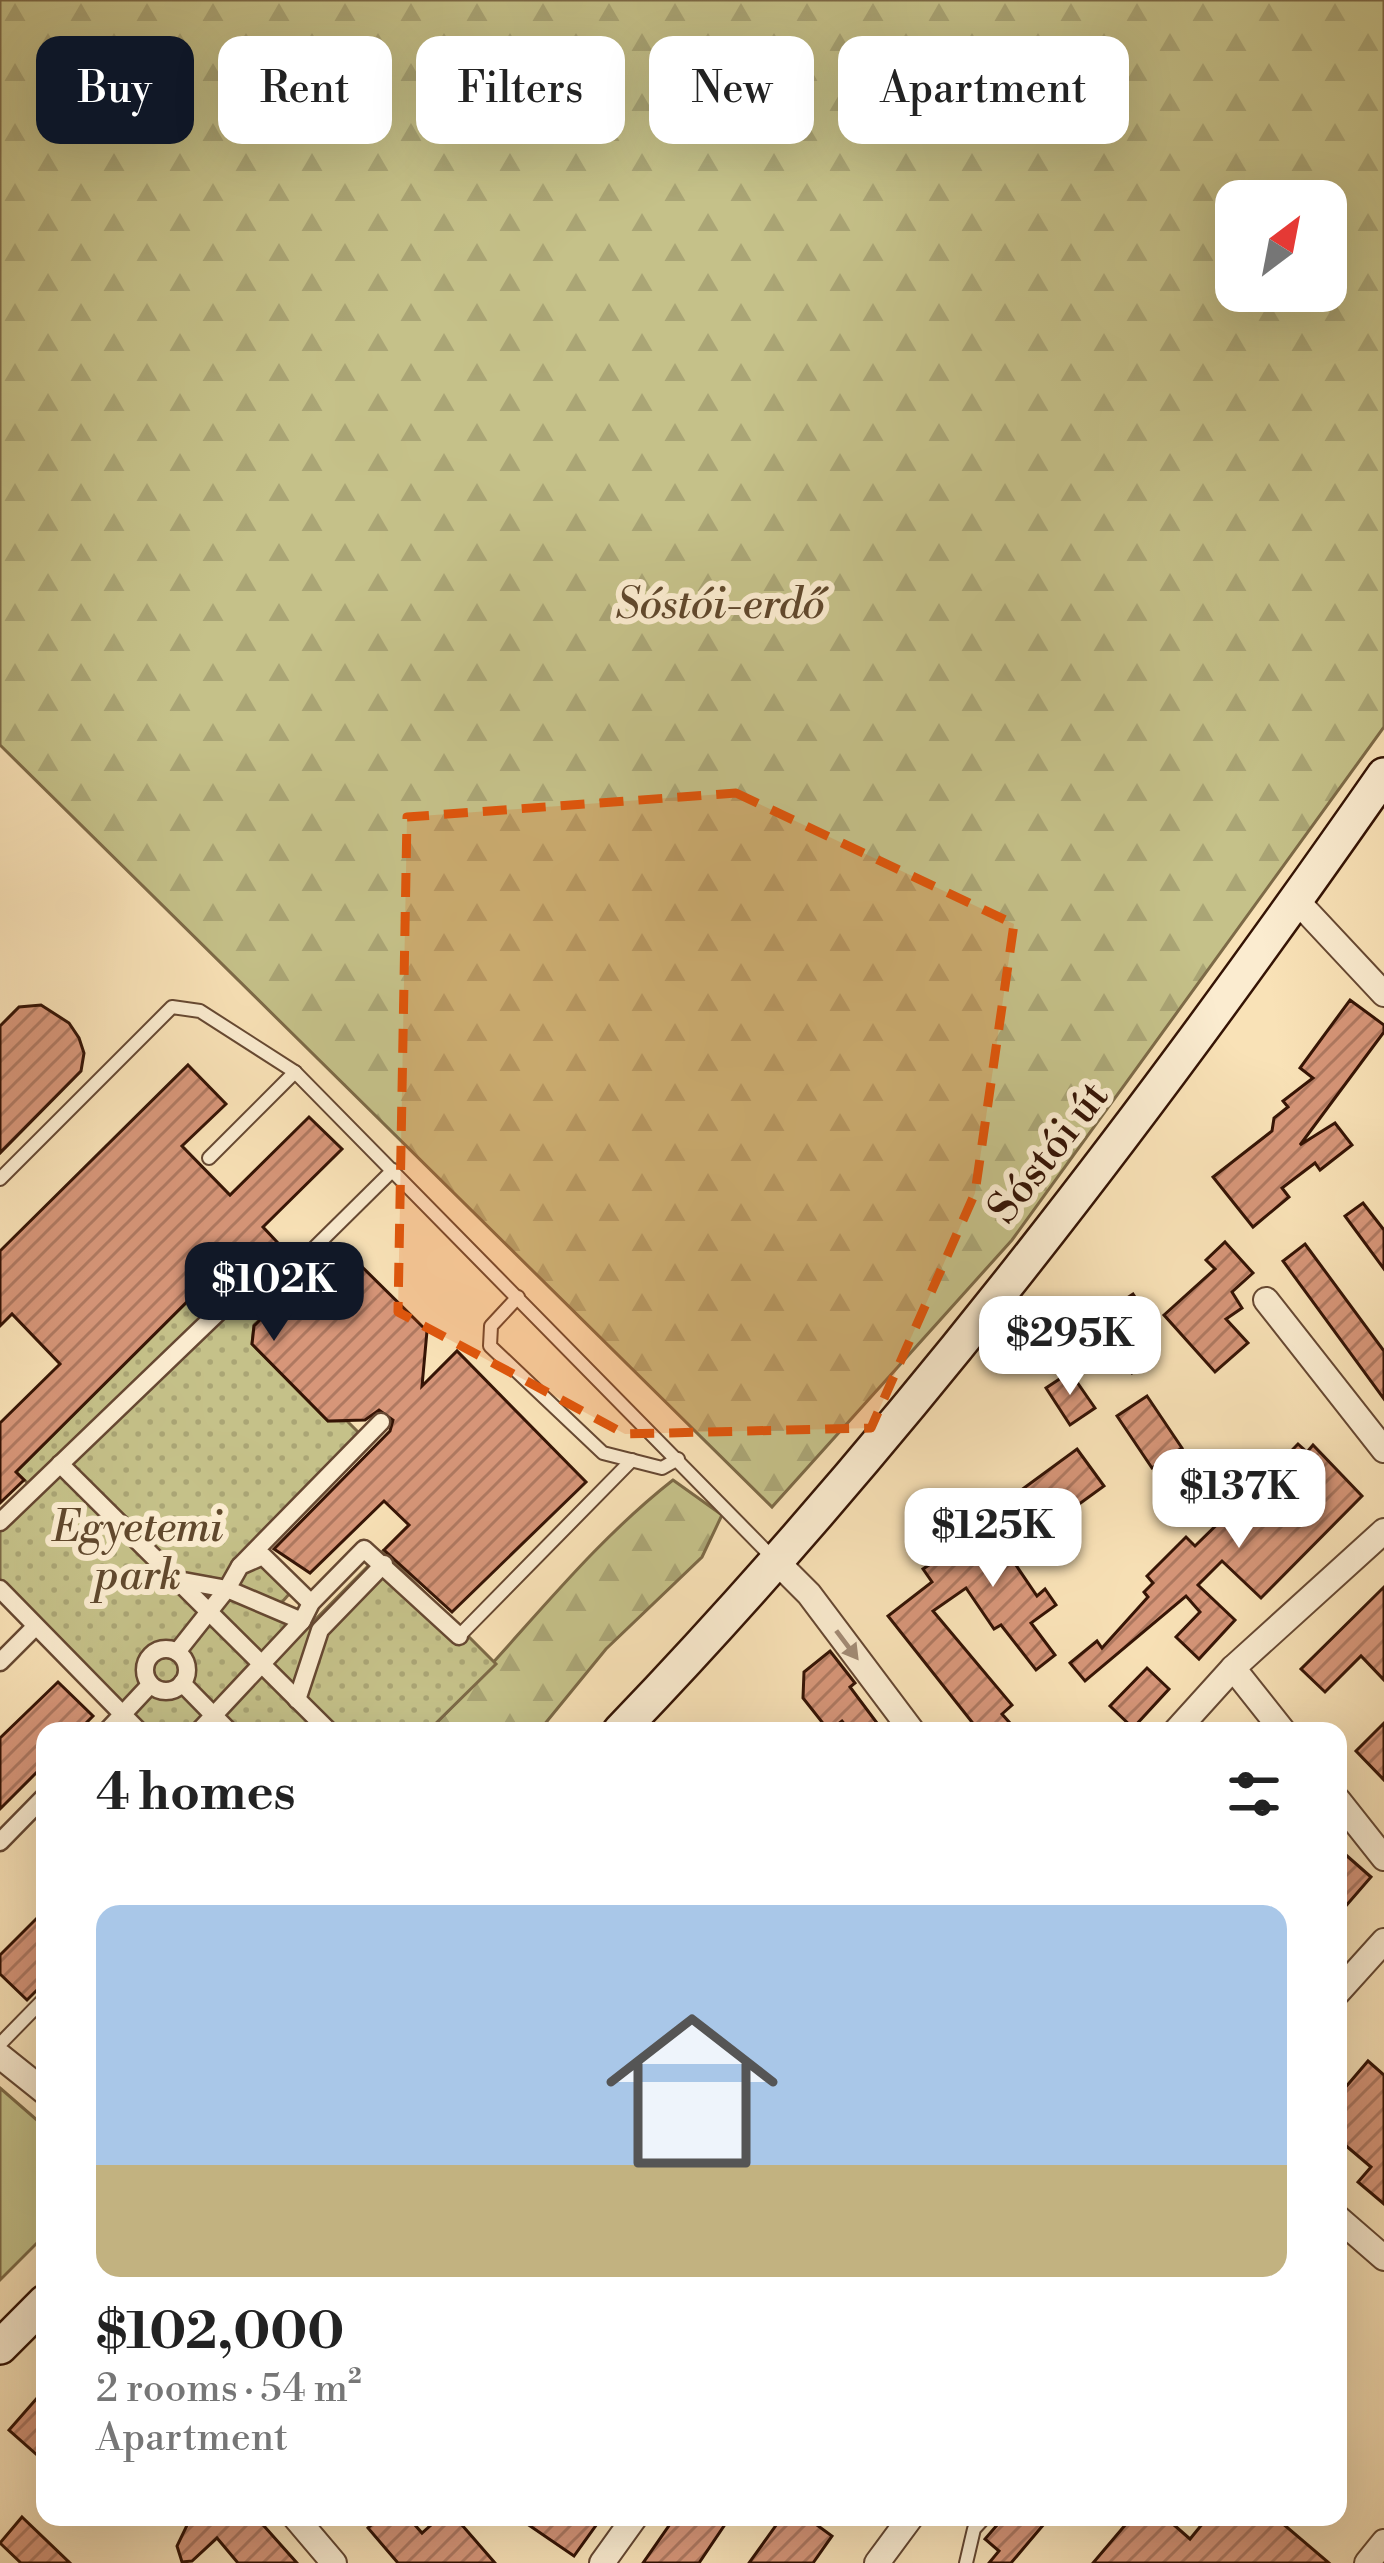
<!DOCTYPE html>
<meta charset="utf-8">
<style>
body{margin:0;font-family:"Libre Bodoni",serif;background:#f6f6f6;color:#222;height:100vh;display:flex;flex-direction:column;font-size:45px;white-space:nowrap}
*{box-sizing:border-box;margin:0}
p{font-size:39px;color:#767676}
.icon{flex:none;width:66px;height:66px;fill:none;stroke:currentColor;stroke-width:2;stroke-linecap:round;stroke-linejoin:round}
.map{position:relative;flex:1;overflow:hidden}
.drawer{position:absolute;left:36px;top:1722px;width:1311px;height:804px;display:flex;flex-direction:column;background:#fff;border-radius:24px;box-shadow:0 12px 48px #0002}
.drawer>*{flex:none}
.top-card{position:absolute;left:36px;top:36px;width:1314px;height:108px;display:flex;gap:24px}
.needle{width:78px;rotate:32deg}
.buttons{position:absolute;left:1215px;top:180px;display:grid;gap:24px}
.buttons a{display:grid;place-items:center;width:132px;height:132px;border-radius:24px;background:#fff;box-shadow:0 12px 48px #0002;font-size:60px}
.price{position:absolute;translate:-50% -102px;padding:0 27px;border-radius:24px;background:#fff;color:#222;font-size:39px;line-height:78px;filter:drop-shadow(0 3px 6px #0008)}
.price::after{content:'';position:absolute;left:50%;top:72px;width:36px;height:27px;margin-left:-18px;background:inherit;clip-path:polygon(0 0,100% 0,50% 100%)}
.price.on{background:#111827;color:#fff}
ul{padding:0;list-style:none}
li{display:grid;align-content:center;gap:24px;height:636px;padding:0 60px}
li span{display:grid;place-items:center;height:372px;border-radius:24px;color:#555}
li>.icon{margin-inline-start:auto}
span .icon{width:216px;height:216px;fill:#fffc;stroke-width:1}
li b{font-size:51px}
h2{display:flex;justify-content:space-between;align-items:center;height:144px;padding:0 60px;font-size:51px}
.pill{padding:0 42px;border-radius:24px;background:#fff;box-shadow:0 12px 48px #0002;font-size:42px;line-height:108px}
.pill.on{background:#111827;color:#fff}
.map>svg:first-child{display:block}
.forest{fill:url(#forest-firs);stroke:#7d6a47;stroke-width:3;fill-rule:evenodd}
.park{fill:url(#park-dots);stroke:#7d6a47;stroke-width:3}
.pitch{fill:#c5c189;stroke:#7d6a47;stroke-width:3}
.building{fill:url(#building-hatch);stroke:#351405;stroke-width:3}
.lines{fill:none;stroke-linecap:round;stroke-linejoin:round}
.service-casing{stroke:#664832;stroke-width:16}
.pedestrian-casing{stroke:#664832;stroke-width:21}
.minor-casing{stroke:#664832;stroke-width:28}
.secondary-casing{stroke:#351405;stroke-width:38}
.service{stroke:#fbecd0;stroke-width:12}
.pedestrian{stroke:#fbecd0;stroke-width:16}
.minor{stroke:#fbecd0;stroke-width:24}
.secondary{stroke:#fbecd0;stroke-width:33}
.oneway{fill:#a28b75}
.marked{fill:#df560c;fill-opacity:0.2;stroke:#df560c;stroke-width:9;stroke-dasharray:24 15;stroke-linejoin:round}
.labels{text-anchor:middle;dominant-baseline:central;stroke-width:12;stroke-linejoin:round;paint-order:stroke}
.park-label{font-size:42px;font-style:italic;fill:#60482d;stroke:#fbecd0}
.street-label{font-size:42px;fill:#351405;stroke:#fbecd0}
</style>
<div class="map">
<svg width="1384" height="2563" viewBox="0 0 1384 2563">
<defs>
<pattern id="forest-firs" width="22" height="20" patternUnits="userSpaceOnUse" patternTransform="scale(3)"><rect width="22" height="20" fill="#c5c189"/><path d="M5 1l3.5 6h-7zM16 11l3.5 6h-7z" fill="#aaa575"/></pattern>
<pattern id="park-dots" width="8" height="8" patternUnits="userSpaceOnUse" patternTransform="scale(3)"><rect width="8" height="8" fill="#c5c189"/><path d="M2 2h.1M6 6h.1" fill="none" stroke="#aaa575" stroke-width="1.8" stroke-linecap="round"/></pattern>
<pattern id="building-hatch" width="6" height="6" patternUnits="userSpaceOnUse" patternTransform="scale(3)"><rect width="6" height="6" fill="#d79679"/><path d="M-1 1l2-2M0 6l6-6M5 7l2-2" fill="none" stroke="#af7961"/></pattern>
</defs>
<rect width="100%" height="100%" fill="#f9e2b7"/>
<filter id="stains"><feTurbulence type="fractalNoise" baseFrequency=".00167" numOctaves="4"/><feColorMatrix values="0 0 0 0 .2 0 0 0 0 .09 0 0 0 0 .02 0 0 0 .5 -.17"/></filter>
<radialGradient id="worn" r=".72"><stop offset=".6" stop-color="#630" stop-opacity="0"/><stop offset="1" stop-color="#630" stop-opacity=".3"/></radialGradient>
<g class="forest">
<path d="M 0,0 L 1384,0 L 1384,727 L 1012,1240 L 772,1507 L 0,745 ZM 1236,201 L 1326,201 L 1326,291 L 1236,291 Z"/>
<path d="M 673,1480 L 722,1515 L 702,1557 L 606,1649 L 539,1731 L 428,1731 C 512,1649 581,1552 673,1480 Z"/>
</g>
<polygon class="park" points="237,1252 282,1298 254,1325 252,1344 328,1421 347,1421 367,1441 262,1546 290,1593 275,1610 302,1633 383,1551 496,1664 428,1731 144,1731 0,1583 0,1525 34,1489 16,1472"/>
<polygon class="pitch" points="0,2088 45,2127 45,2235 0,2280"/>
<g class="building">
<polygon points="1350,1000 1384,1025 1384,1032 1300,1145 1335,1123 1352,1145 1320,1170 1315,1163 1282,1188 1289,1197 1253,1227 1213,1177 1272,1131 1274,1118 1288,1107 1283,1101 1313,1078 1300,1068"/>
<polygon points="41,1005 69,1023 79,1038 84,1053 81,1071 0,1153 0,1026 19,1007"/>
<polygon points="188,1065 226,1104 182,1146 230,1195 309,1117 342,1149 263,1227 308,1275 332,1253 348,1253 427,1331 422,1386 457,1351 586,1482 452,1612 384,1550 409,1525 384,1501 310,1573 274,1549 390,1431 393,1420 379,1410 365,1420 328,1421 252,1344 254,1326 282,1298 267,1283 266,1264 249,1265 237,1252 16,1472 24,1480 0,1503 0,1423 60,1364 12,1314 0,1326 0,1251"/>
<polygon points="1363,1203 1384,1230 1384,1269 1345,1216"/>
<polygon points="1225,1242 1253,1273 1232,1292 1242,1308 1226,1319 1248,1343 1215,1372 1164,1315 1215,1269 1206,1260"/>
<polygon points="1305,1244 1384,1351 1384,1399 1283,1261"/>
<polygon points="1133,1294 1147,1315 1131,1325 1154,1358 1132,1373 1095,1319"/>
<polygon points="1070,1372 1095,1408 1070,1425 1046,1388"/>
<polygon points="1147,1396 1182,1448 1152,1468 1117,1416"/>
<polygon points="1298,1444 1307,1452 1313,1445 1362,1496 1261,1598 1222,1561 1198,1585 1235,1620 1199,1659 1176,1637 1200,1612 1186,1596 1085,1681 1070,1663 1097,1641 1102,1648 1148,1597 1144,1592 1153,1583 1147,1576 1186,1537 1195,1546 1237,1505 1227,1496 1239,1483 1250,1493"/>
<polygon points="1077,1449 1104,1486 1009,1555 1037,1596 1045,1589 1056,1605 1031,1623 1055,1655 1036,1670 1001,1625 994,1629 966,1588 933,1611 1012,1705 1002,1714 1017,1731 979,1731 888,1616 932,1582 923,1569 960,1544 956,1538"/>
<polygon points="1384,1587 1384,1680 1361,1656 1325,1692 1301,1669"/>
<polygon points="830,1651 855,1683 850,1687 883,1731 850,1731 842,1721 829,1731 803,1698 804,1672"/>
<polygon points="1147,1668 1169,1689 1133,1728 1110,1706"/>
<polygon points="58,1682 93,1716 78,1731 45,1731 45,1764 0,1809 0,1738"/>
<polygon points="1384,1723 1384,1780 1356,1751"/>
<polygon points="1338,1848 1371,1877 1338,1915"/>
<polygon points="45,1910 45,1982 27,2000 0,1974 0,1955"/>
<polygon points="1368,2061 1384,2075 1384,2204 1358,2182 1371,2167 1338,2139 1338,2096"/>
<polygon points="45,2389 45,2462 9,2430"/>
<polygon points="22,2517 70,2563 21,2563 0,2543"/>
<polygon points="191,2517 256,2517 297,2563 238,2563 217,2538 192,2561 182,2562 177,2546"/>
<polygon points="380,2517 408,2517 422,2533 440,2517 455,2517 495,2563 398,2563 368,2528"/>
<polygon points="517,2517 602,2517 574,2556"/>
<polygon points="675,2517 730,2517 699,2563 643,2563"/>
<polygon points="782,2517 806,2517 832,2536 813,2563 749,2563"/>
<polygon points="1004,2517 1050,2517 1011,2563 989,2563 999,2551 985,2539"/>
<polygon points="1132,2517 1165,2517 1190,2539 1208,2517 1275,2517 1329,2563 1093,2563"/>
</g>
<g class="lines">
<defs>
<g id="service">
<polyline points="209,1158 295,1072"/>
<polyline points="0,1179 172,1007 200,1011 295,1072 772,1557"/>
<polyline points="307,1255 393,1170"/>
<polyline points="518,1297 491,1326 490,1346 603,1453 662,1468 678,1459"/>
<polyline points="459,1636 632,1460"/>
<polyline points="0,2044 45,1998"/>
<polyline points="966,2563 974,2529 985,2517"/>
</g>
<g id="pedestrian">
<polyline points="60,1464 329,1731"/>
<polyline points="0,1522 258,1274"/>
<polyline points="240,1566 381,1422"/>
<polyline points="178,1580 227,1589 240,1566 263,1556 311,1603"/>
<polyline points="0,1589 139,1731"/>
<circle cx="166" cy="1670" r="21"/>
<polyline points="177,1652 227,1589 302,1621 311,1603 364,1549 459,1636"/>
<polyline points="0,1662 35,1627"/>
<polyline points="182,1683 229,1731"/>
<polyline points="297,1700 320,1630 384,1564"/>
<polyline points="107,1731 150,1685"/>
<polyline points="199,1731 302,1621"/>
<polyline points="0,1842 45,1796"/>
</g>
<g id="minor">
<polyline points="1297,901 1384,994"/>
<polyline points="1266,1300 1384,1450"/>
<polyline points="777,1562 809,1594 912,1731"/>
<polyline points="1176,1731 1233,1668"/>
<polyline points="1283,1731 1233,1668 1384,1531"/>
<polyline points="1338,1800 1384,1858"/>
<polyline points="1338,1992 1384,1941"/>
<polyline points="0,2056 45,2092"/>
<polyline points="1338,2218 1384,2258"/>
<polyline points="295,2517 334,2563"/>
<polyline points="602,2563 635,2517"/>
<polyline points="877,2563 911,2517"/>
<polyline points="1367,2563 1384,2542"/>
</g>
<g id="secondary">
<path d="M 620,1731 C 902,1437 1151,1109 1384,775"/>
<polyline points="0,2347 45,2302"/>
</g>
</defs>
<use href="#service" class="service-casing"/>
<use href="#pedestrian" class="pedestrian-casing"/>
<use href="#minor" class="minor-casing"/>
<use href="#secondary" class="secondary-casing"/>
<use href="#service" class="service"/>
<use href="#pedestrian" class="pedestrian"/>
<use href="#minor" class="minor"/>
<use href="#secondary" class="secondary"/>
</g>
<defs><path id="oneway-solid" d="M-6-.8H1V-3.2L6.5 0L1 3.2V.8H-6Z" transform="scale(3)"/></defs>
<use class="oneway" href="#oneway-solid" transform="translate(847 1645) rotate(53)"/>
<path class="marked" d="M 736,793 L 1014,924 L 975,1193 L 871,1428 L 625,1434 L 398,1312 L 407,817 Z"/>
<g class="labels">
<g class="park-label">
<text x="720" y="605">Sóstói-erdő</text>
<text x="138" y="1528">Egyetemi<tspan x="138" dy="48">park</tspan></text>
</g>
<g class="street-label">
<text transform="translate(1049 1153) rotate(-52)">Sóstói út</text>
</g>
</g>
<rect width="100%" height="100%" filter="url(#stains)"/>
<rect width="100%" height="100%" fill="url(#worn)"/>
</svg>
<div class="buttons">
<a><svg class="needle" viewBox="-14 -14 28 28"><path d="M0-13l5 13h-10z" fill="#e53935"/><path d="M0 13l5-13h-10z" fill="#767676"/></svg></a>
</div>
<b class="price on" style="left:274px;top:1344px">$102K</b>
<b class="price" style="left:1070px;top:1398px">$295K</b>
<b class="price" style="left:1239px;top:1551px">$137K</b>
<b class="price" style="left:993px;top:1590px">$125K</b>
<div class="top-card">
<a class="pill on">Buy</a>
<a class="pill">Rent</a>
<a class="pill">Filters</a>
<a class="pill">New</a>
<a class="pill">Apartment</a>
</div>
<section class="drawer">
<h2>4 homes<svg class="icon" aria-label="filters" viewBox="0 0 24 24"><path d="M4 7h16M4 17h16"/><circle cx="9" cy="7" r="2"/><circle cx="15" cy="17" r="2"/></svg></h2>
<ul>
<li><span style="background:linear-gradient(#a9c7e8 70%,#c2b280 0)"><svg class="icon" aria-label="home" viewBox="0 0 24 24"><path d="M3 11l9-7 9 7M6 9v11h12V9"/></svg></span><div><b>$102,000</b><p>2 rooms · 54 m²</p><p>Apartment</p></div></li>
</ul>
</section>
</div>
